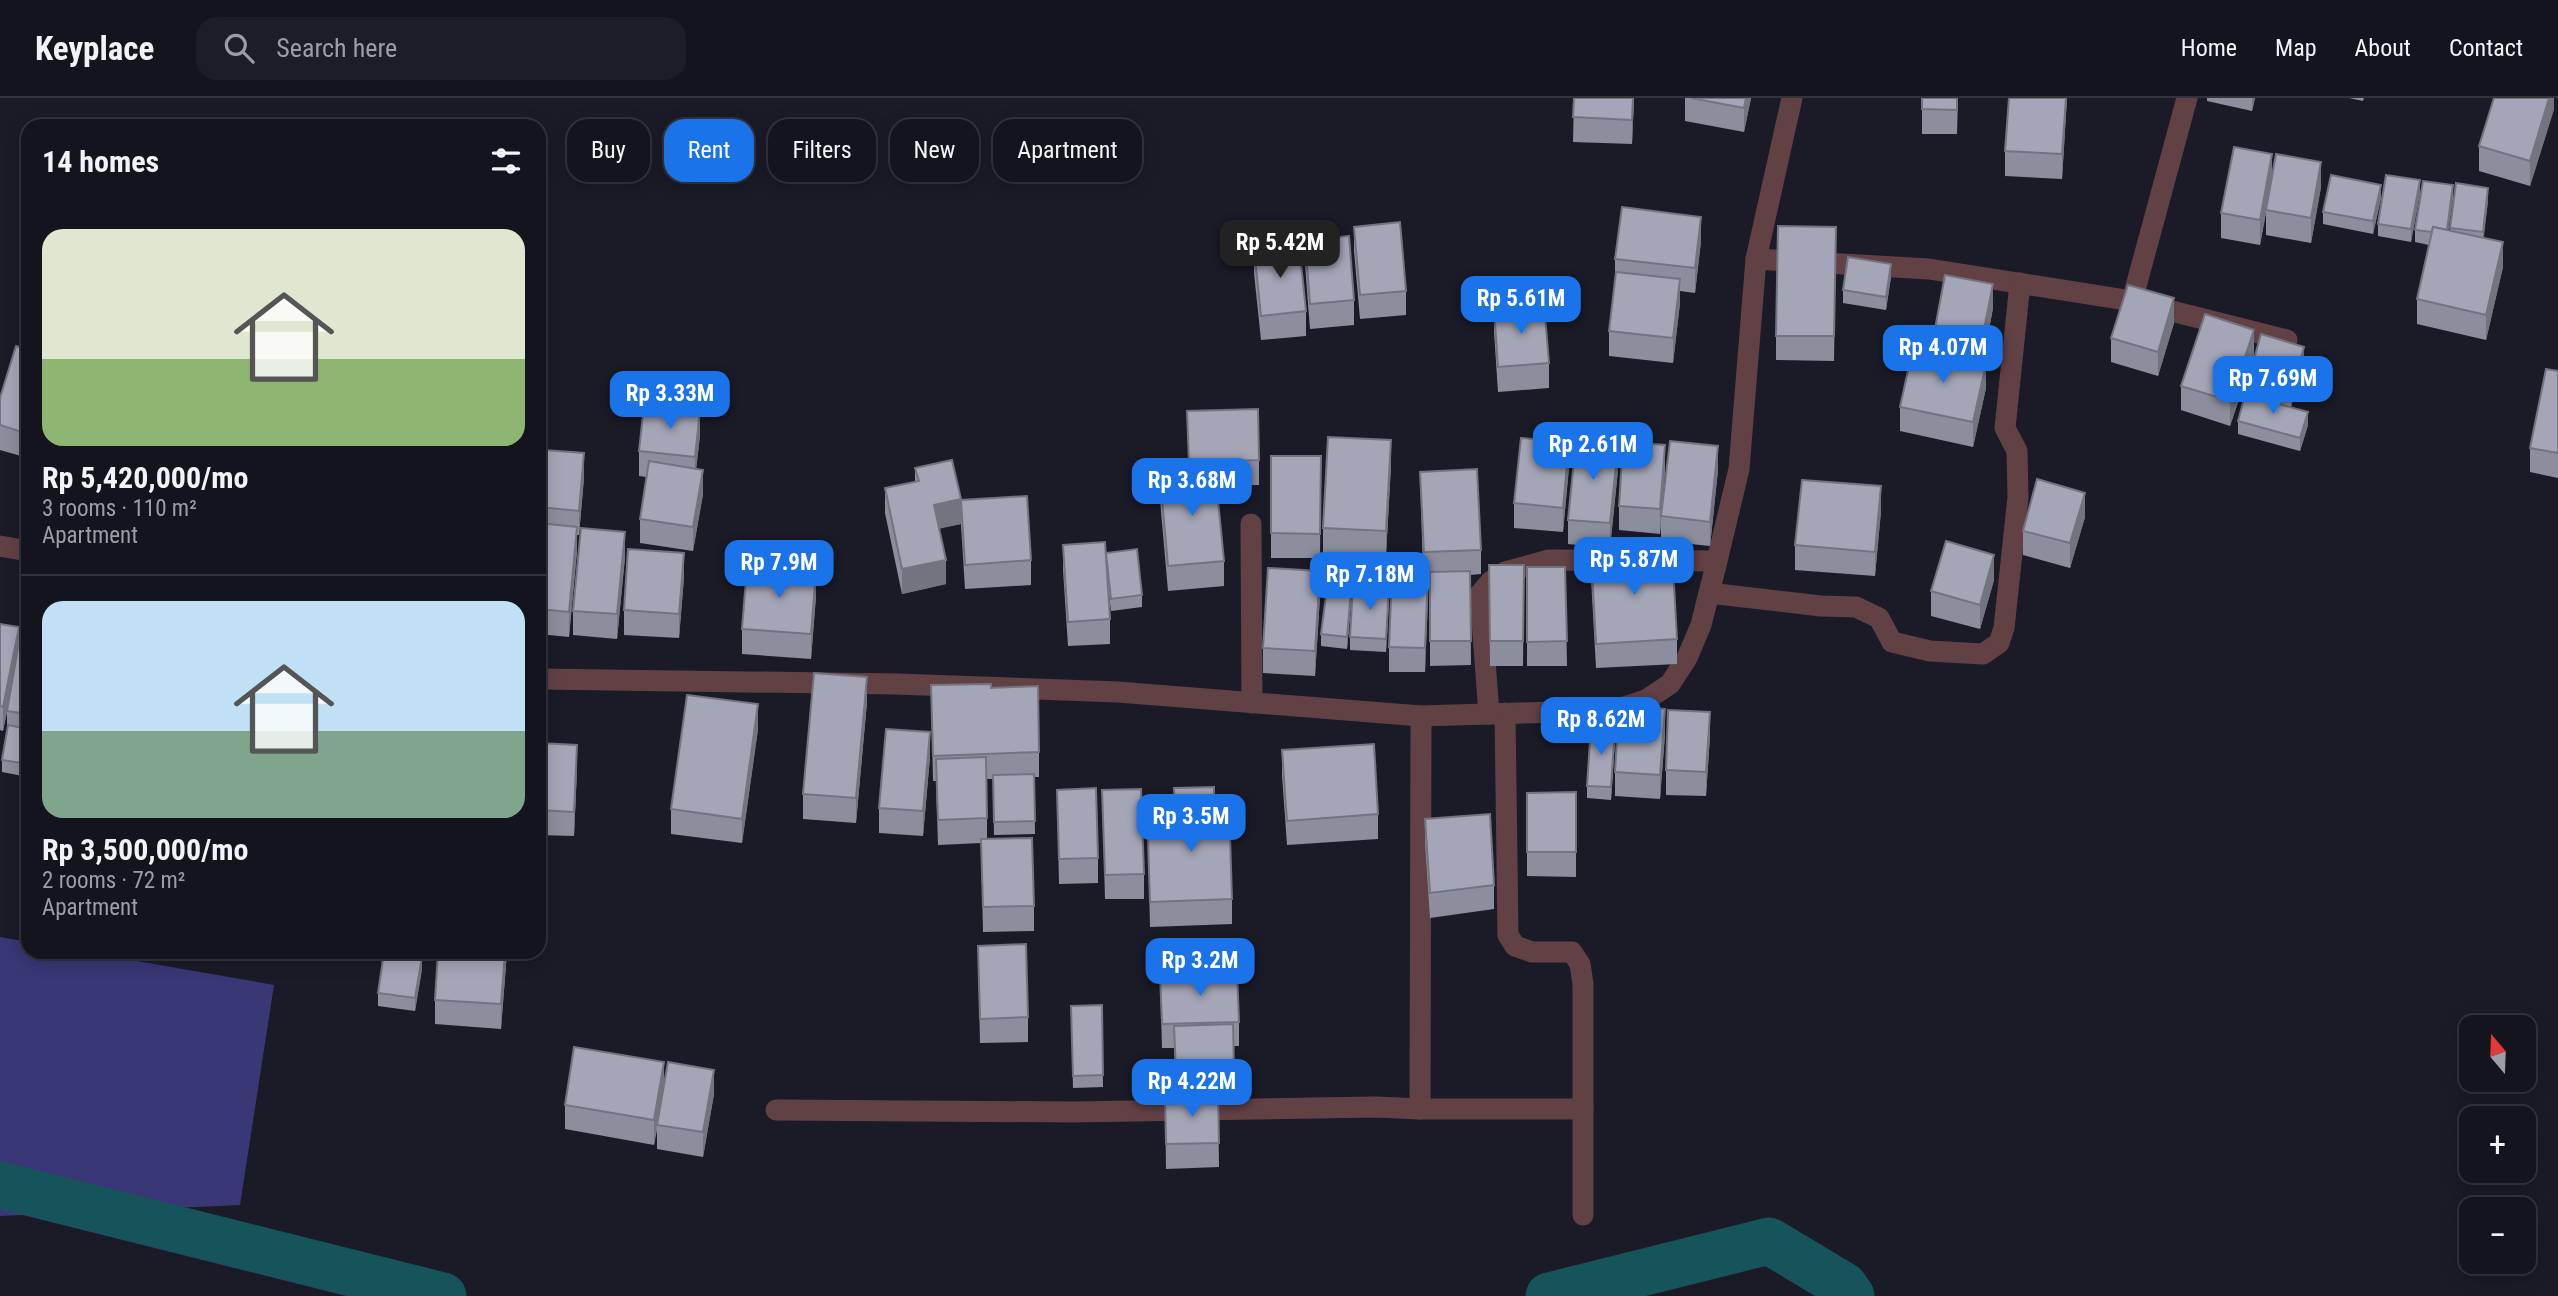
<!DOCTYPE html>
<meta charset="utf-8">
<style>
body{margin:0;font-family:"Roboto Condensed",sans-serif;background:#1d1d27;color:#f1f3f6;height:100vh;display:flex;flex-direction:column;font-size:26px;white-space:nowrap}
*{box-sizing:border-box;margin:0}
p{font-size:23px;color:#9d9ea4}
.icon{flex:none;width:38px;height:38px;fill:none;stroke:currentColor;stroke-width:2;stroke-linecap:round;stroke-linejoin:round}
.map{position:relative;flex:1;overflow:hidden}
.side{position:absolute;left:21px;top:21px;width:525px;height:840px;display:flex;flex-direction:column;background:#14141e;border-radius:21px;box-shadow:0 4px 18px #0003,0 0 0 2px #33333c}
.side>*{flex:none}
.hud{position:absolute;left:567px;top:21px;width:665px;height:63px;display:flex;gap:14px}
.needle{width:46px;rotate:341deg}
.buttons{position:absolute;left:2459px;top:917px;display:grid;gap:14px}
.buttons a{display:grid;place-items:center;width:77px;height:77px;border-radius:14px;background:#14141e;box-shadow:0 4px 18px #0003,0 0 0 2px #33333c;font-size:35px}
.price{position:absolute;translate:-50% -60px;padding:0 16px;border-radius:14px;background:#1a73e8;color:#fff;font-size:23px;line-height:46px;filter:drop-shadow(0 2px 4px #0008)}
.price::after{content:'';position:absolute;left:50%;top:42px;width:21px;height:16px;margin-left:-10px;background:inherit;clip-path:polygon(0 0,100% 0,50% 100%)}
.price.on{background:#222;color:#fff}
ul{padding:0;list-style:none}
li{display:grid;align-content:center;gap:14px;height:371px;padding:0 21px}
li+li{border-top:2px solid #33333c}
li span{display:grid;place-items:center;height:217px;border-radius:21px;color:#555}
li>.icon{margin-inline-start:auto}
span .icon{width:126px;height:126px;fill:#fffc;stroke-width:1}
li b{font-size:30px}
h2{display:flex;justify-content:space-between;align-items:center;height:84px;padding:0 21px;font-size:30px}
.tag{padding:0 24px;border-radius:21px;background:#14141e;box-shadow:0 4px 18px #0003,0 0 0 2px #33333c;font-size:24px;line-height:63px}
.tag.on{background:#1a73e8;color:#fff}
header{display:flex;align-items:center;gap:42px;box-sizing:border-box;height:98px;padding:0 35px;background:#14141e;border-bottom:2px solid #33333c}
header strong{font-size:33px}
nav{display:flex;gap:38px;margin-inline-start:auto;font-size:24px}
.search{width:490px;height:63px;background:#1d1d27;display:flex;align-items:center;gap:18px;box-sizing:border-box;padding:0 24px;border-radius:21px;color:#9d9ea4;font-size:26px}
.map>svg:first-child{display:block}
.forest{fill:#393775}
.lines{fill:none;stroke-linecap:round;stroke-linejoin:round}
.canal{stroke:#15545a;stroke-width:47}
.minor{stroke:#624145;stroke-width:21}
.wall{fill:#8d8e9d}
.shaded-wall{fill:#737480}
.building{fill:#a4a5b7;stroke:#737480;stroke-width:2}
</style>
<header>
<strong>Keyplace</strong>
<div class="search"><svg class="icon" aria-label="search" viewBox="0 0 24 24"><circle cx="10" cy="10" r="6"/><path d="M15 15l6 6"/></svg>Search here</div>
<nav><a>Home</a><a>Map</a><a>About</a><a>Contact</a></nav>
</header>
<div class="map">
<svg width="2558" height="1198" viewBox="0 0 2558 1198">
<rect width="100%" height="100%" fill="#1b1b28"/>
<polygon class="forest" points="0,839 28,844 28,854 85,854 274,887 240,1107 0,1118"/>
<g class="lines">
<g class="canal">
<polyline points="0,1087 443,1198"/>
<polyline points="1549,1198 1769,1143 1844,1188 1851,1198"/>
</g>
<g class="minor">
<polyline points="1756,161 1929,171 2132,203 2287,242"/>
<polyline points="2132,203 2187,0"/>
<polyline points="1251,426 1252,605"/>
<polyline points="0,448 28,453"/>
<polyline points="1709,495 1821,508 1856,509 1879,520 1892,544 1930,553 1983,556 1999,545 2004,530 2018,399 2017,353 2005,330 2020,185"/>
<polyline points="539,581 897,586 1118,594 1421,618 1589,613 1624,609 1646,602 1670,586 1687,560 1701,527 1717,463 1739,371 1756,161 1792,0"/>
<polyline points="1505,615 1508,837 1515,848 1532,854 1572,854 1580,866 1583,886 1583,1117"/>
<polyline points="1489,616 1480,496 1491,483 1505,474 1549,462 1717,463"/>
<polyline points="1420,1011 1421,618"/>
<polyline points="776,1012 1073,1014 1376,1009 1420,1011 1583,1011"/>
</g>
</g>
<g class="wall">
<polygon points="1574,0 1634,0 1632,46 1573,44"/>
<polygon points="1685,0 1751,0 1744,34 1685,23"/>
<polygon points="1922,0 1958,0 1957,36 1922,36"/>
<polygon points="2067,0 2062,81 2005,78 2005,53"/>
<polygon points="2207,0 2255,0 2252,13 2207,3"/>
<polygon points="2349,0 2364,0 2363,3"/>
<polygon points="2554,0 2554,11 2530,88 2479,73 2479,48"/>
<polygon points="2272,75 2321,89 2311,145 2266,137 2266,115 2260,147 2221,140 2221,115"/>
<polygon points="2456,85 2488,103 2483,140 2503,169 2486,242 2417,226 2417,201 2429,147 2415,144 2415,132 2453,100 2448,132 2450,133"/>
<polygon points="2420,95 2411,144 2378,138 2378,126"/>
<polygon points="2381,100 2373,136 2323,126 2323,114"/>
<polygon points="1354,129 1406,193 1406,217 1360,221 1354,153"/>
<polygon points="1836,129 1834,263 1776,262 1776,238"/>
<polygon points="1305,142 1354,202 1354,227 1310,231 1305,167"/>
<polygon points="1701,143 1695,195 1680,193 1680,205 1673,265 1609,258 1609,233 1615,179 1615,161"/>
<polygon points="1254,150 1306,213 1306,238 1261,242 1254,175"/>
<polygon points="1891,179 1886,212 1843,205 1843,192"/>
<polygon points="1494,210 1549,265 1549,290 1498,294 1494,234"/>
<polygon points="1993,210 1983,265 1986,290 1973,349 1900,333 1900,309 1931,254 1931,252"/>
<polygon points="2174,225 2158,278 2111,264 2111,240"/>
<polygon points="28,252 28,360 0,352 0,300"/>
<polygon points="2254,257 2230,328 2181,312 2181,288"/>
<polygon points="2304,262 2291,309 2248,296 2248,283"/>
<polygon points="2558,273 2558,380 2530,374 2530,350"/>
<polygon points="1187,313 1259,362 1259,387 1217,388 1224,463 1224,488 1168,493 1160,402 1160,378 1189,375"/>
<polygon points="2238,323 2308,327 2300,353 2238,336"/>
<polygon points="700,337 696,371 703,396 693,453 640,445 640,421 646,379 639,378 639,353"/>
<polygon points="1271,358 1321,358 1320,460 1271,460"/>
<polygon points="1391,367 1386,458 1323,454 1323,430"/>
<polygon points="1569,369 1563,434 1514,430 1514,405"/>
<polygon points="915,370 961,426 939,430 946,486 902,496 885,415 885,390 915,384"/>
<polygon points="1618,372 1610,450 1568,446 1568,422"/>
<polygon points="1665,372 1660,436 1619,432 1619,408"/>
<polygon points="1718,372 1710,448 1661,443 1661,418"/>
<polygon points="1420,374 1481,452 1481,476 1470,477 1471,567 1430,568 1430,478 1428,478 1425,574 1389,574 1389,549 1423,477"/>
<polygon points="584,380 579,437 577,437 577,453 569,539 539,536 539,403"/>
<polygon points="961,402 1031,462 1031,487 965,491 961,427"/>
<polygon points="1881,413 1875,478 1795,472 1795,447"/>
<polygon points="2085,419 2070,470 2023,457 2023,433"/>
<polygon points="1063,447 1106,461 1142,497 1142,509 1111,513 1107,480 1110,521 1110,546 1068,548 1063,472"/>
<polygon points="1591,456 1677,541 1677,566 1596,570 1591,480"/>
<polygon points="625,459 617,541 573,537 573,513"/>
<polygon points="1489,467 1524,467 1523,568 1490,568"/>
<polygon points="1527,469 1565,469 1567,568 1527,568"/>
<polygon points="684,479 679,540 624,537 624,512"/>
<polygon points="1994,482 1980,531 1931,518 1931,493"/>
<polygon points="816,498 811,561 742,556 742,531"/>
<polygon points="1320,498 1315,578 1263,575 1263,550"/>
<polygon points="1389,502 1386,554 1350,552 1350,539"/>
<polygon points="1351,505 1347,551 1321,548 1321,536"/>
<polygon points="0,526 19,546 28,529 28,679 2,674 2,662 7,633 7,614 3,633 0,632"/>
<polygon points="931,587 991,590 1039,654 1039,679 1034,679 1035,736 994,737 993,681 987,681 987,741 1034,808 1034,833 983,834 981,745 938,747 936,683 933,683"/>
<polygon points="867,604 856,725 803,721 803,696"/>
<polygon points="758,631 742,745 671,736 671,711"/>
<polygon points="1665,636 1660,701 1615,698 1615,674"/>
<polygon points="1710,638 1706,698 1666,697 1666,672"/>
<polygon points="1615,642 1611,702 1587,700 1587,688"/>
<polygon points="539,645 577,671 574,738 539,737"/>
<polygon points="1282,652 1378,716 1378,741 1287,747 1282,677"/>
<polygon points="930,659 923,738 879,735 879,710"/>
<polygon points="1174,690 1214,739 1232,801 1232,826 1150,829 1148,741 1175,741"/>
<polygon points="1057,692 1098,760 1098,785 1059,786"/>
<polygon points="1102,692 1144,776 1144,801 1105,801"/>
<polygon points="1576,694 1576,779 1527,778 1527,695"/>
<polygon points="1425,721 1494,787 1494,811 1430,820 1425,745"/>
<polygon points="978,848 1028,919 1028,944 980,945"/>
<polygon points="438,854 507,854 501,931 435,926 435,902"/>
<polygon points="422,871 415,913 378,908 378,895"/>
<polygon points="1160,876 1239,924 1239,948 1234,948 1234,995 1176,997 1174,950 1162,950"/>
<polygon points="1102,907 1103,989 1073,990 1071,908"/>
<polygon points="664,984 714,996 703,1059 657,1051 657,1032 654,1047 565,1031 565,1007"/>
<polygon points="1218,996 1219,1069 1166,1071 1165,998"/>
</g>
<g class="shaded-wall">
<polygon points="1633,0 1634,0 1632,46 1632,22"/>
<polygon points="1746,0 1751,0 1744,34 1744,10"/>
<polygon points="2066,0 2067,0 2062,81 2062,56"/>
<polygon points="2252,0 2255,0 2252,13"/>
<polygon points="2549,0 2554,0 2554,11 2530,88 2530,63"/>
<polygon points="2272,56 2272,80 2260,147 2260,122"/>
<polygon points="2321,64 2321,89 2311,145 2311,120"/>
<polygon points="2420,82 2420,95 2411,144 2411,131"/>
<polygon points="2381,87 2381,100 2373,136 2373,123"/>
<polygon points="2453,87 2453,100 2446,149 2446,137"/>
<polygon points="2488,90 2488,103 2483,147 2483,134"/>
<polygon points="1701,119 1701,143 1695,195 1695,170"/>
<polygon points="2503,144 2503,169 2486,242 2486,217"/>
<polygon points="1891,166 1891,179 1886,212 1886,199"/>
<polygon points="1680,181 1680,205 1673,265 1673,240"/>
<polygon points="1993,186 1993,210 1978,286 1978,261"/>
<polygon points="2174,200 2174,225 2158,278 2158,254"/>
<polygon points="2254,232 2254,257 2230,328 2230,303"/>
<polygon points="2304,249 2304,262 2291,309 2291,296"/>
<polygon points="1986,266 1986,290 1973,349 1973,324"/>
<polygon points="700,312 700,337 695,383 695,359"/>
<polygon points="2308,314 2308,327 2300,353 2300,340"/>
<polygon points="1391,342 1391,367 1386,458 1386,433"/>
<polygon points="1569,344 1569,369 1563,434 1563,410"/>
<polygon points="1618,347 1618,372 1610,450 1610,425"/>
<polygon points="1665,347 1665,372 1660,436 1660,411"/>
<polygon points="1718,348 1718,372 1710,448 1710,424"/>
<polygon points="584,355 584,380 579,437 579,413"/>
<polygon points="703,372 703,396 693,453 693,429"/>
<polygon points="1881,388 1881,413 1875,478 1875,454"/>
<polygon points="2085,395 2085,419 2070,470 2070,445"/>
<polygon points="961,401 961,426 934,432 934,407"/>
<polygon points="577,429 577,453 569,539 569,514"/>
<polygon points="625,434 625,459 617,541 617,516"/>
<polygon points="684,455 684,479 679,540 679,516"/>
<polygon points="1994,457 1994,482 1980,531 1980,507"/>
<polygon points="946,462 946,486 902,496 902,471"/>
<polygon points="816,473 816,498 811,561 811,536"/>
<polygon points="1320,473 1320,498 1315,578 1315,553"/>
<polygon points="1428,477 1428,501 1425,574 1425,550"/>
<polygon points="1389,489 1389,502 1386,554 1386,541"/>
<polygon points="1351,492 1351,505 1347,551 1347,539"/>
<polygon points="19,529 19,554 3,633 3,609"/>
<polygon points="867,579 867,604 856,725 856,700"/>
<polygon points="758,606 758,631 742,745 742,721"/>
<polygon points="1665,611 1665,636 1660,701 1660,677"/>
<polygon points="1710,614 1710,638 1706,698 1706,674"/>
<polygon points="1615,629 1615,642 1611,702 1611,689"/>
<polygon points="930,634 930,659 923,738 923,713"/>
<polygon points="577,647 577,671 574,738 574,714"/>
<polygon points="505,854 507,854 501,931 501,906"/>
<polygon points="422,859 422,871 415,913 415,900"/>
<polygon points="664,964 664,988 657,1027 654,1047 654,1022"/>
<polygon points="714,972 714,996 703,1059 703,1034"/>
</g>
<g class="building">
<polygon points="1574,0 1633,0 1632,22 1573,19"/>
<polygon points="1691,0 1746,0 1744,10"/>
<polygon points="1922,0 1957,0 1957,12 1922,11"/>
<polygon points="2009,0 2066,0 2062,56 2005,53"/>
<polygon points="2494,0 2549,0 2530,63 2479,48"/>
<polygon points="2234,49 2272,56 2260,122 2221,115"/>
<polygon points="2276,56 2321,64 2311,120 2266,112"/>
<polygon points="2331,77 2381,87 2373,123 2323,114"/>
<polygon points="2386,77 2420,82 2411,131 2378,126"/>
<polygon points="2423,83 2453,87 2447,132 2433,129 2432,134 2415,132"/>
<polygon points="2456,85 2488,90 2483,134 2450,130"/>
<polygon points="1622,109 1701,119 1695,170 1615,161"/>
<polygon points="1400,124 1406,193 1360,197 1354,129"/>
<polygon points="1778,128 1836,129 1834,238 1776,238"/>
<polygon points="2433,129 2503,144 2486,217 2417,201"/>
<polygon points="1349,138 1354,202 1310,206 1305,142"/>
<polygon points="1299,146 1306,213 1261,218 1254,150"/>
<polygon points="1848,159 1891,166 1886,199 1843,192"/>
<polygon points="1616,174 1680,181 1673,240 1609,233"/>
<polygon points="1945,177 1993,186 1978,261 1931,252"/>
<polygon points="2128,187 2174,200 2158,254 2111,240"/>
<polygon points="1544,206 1549,265 1498,269 1494,210"/>
<polygon points="2205,216 2254,232 2230,303 2181,288"/>
<polygon points="2261,236 2304,249 2291,296 2248,283"/>
<polygon points="16,248 28,252 28,336 0,327 0,300"/>
<polygon points="1913,250 1986,266 1973,324 1900,309"/>
<polygon points="2546,271 2558,273 2558,355 2530,350"/>
<polygon points="2245,297 2308,314 2300,340 2238,323"/>
<polygon points="644,307 700,312 695,359 639,353"/>
<polygon points="1258,311 1259,362 1189,365 1187,313"/>
<polygon points="1328,339 1391,342 1386,433 1323,430"/>
<polygon points="1521,340 1569,344 1563,410 1514,405"/>
<polygon points="1576,343 1618,347 1610,425 1568,422"/>
<polygon points="1670,343 1718,348 1710,424 1661,418"/>
<polygon points="1623,344 1665,347 1660,411 1619,408"/>
<polygon points="544,352 584,355 579,413 539,409"/>
<polygon points="1271,358 1321,358 1320,436 1271,435"/>
<polygon points="952,362 961,401 934,407 946,462 902,471 885,390 919,383 915,370"/>
<polygon points="649,363 703,372 693,429 640,421"/>
<polygon points="1477,371 1481,452 1424,454 1420,374"/>
<polygon points="1215,372 1224,463 1168,468 1160,378"/>
<polygon points="2037,381 2085,395 2070,445 2023,433"/>
<polygon points="1802,382 1881,388 1875,454 1795,447"/>
<polygon points="1027,398 1031,462 965,467 961,402"/>
<polygon points="539,425 577,429 569,514 539,511"/>
<polygon points="581,430 625,434 617,516 573,513"/>
<polygon points="1946,443 1994,457 1980,507 1931,493"/>
<polygon points="1105,444 1110,521 1068,524 1063,447"/>
<polygon points="628,451 684,455 679,516 624,512"/>
<polygon points="1137,451 1142,497 1111,501 1106,455"/>
<polygon points="1672,451 1677,541 1596,546 1591,456"/>
<polygon points="1489,467 1524,467 1523,543 1490,543"/>
<polygon points="747,468 816,473 811,536 742,531"/>
<polygon points="1527,469 1565,469 1567,543 1527,544"/>
<polygon points="1268,470 1320,473 1315,553 1263,550"/>
<polygon points="1470,473 1471,543 1430,543 1430,474"/>
<polygon points="1392,476 1428,477 1425,550 1389,549"/>
<polygon points="1353,488 1389,489 1386,541 1350,539"/>
<polygon points="1327,490 1351,492 1347,539 1321,536"/>
<polygon points="0,526 19,529 3,609 0,608"/>
<polygon points="22,527 28,529 28,616 7,613"/>
<polygon points="814,575 867,579 856,700 803,696"/>
<polygon points="991,586 991,590 1038,588 1039,654 933,658 931,587"/>
<polygon points="687,597 758,606 742,721 671,711"/>
<polygon points="1619,608 1665,611 1660,677 1615,674"/>
<polygon points="1668,612 1710,614 1706,674 1666,672"/>
<polygon points="8,627 28,631 28,666 2,662"/>
<polygon points="1591,628 1615,629 1611,689 1587,688"/>
<polygon points="886,631 930,634 923,713 879,710"/>
<polygon points="539,645 577,647 574,714 539,712"/>
<polygon points="1374,646 1378,716 1287,723 1282,652"/>
<polygon points="986,659 987,720 938,722 936,661"/>
<polygon points="1034,676 1035,723 994,724 993,677"/>
<polygon points="1214,689 1214,739 1230,739 1232,801 1150,804 1148,741 1176,741 1174,690"/>
<polygon points="1096,690 1098,760 1059,761 1057,692"/>
<polygon points="1141,691 1144,776 1105,777 1102,692"/>
<polygon points="1576,694 1576,754 1527,754 1527,695"/>
<polygon points="1490,716 1494,787 1430,795 1425,721"/>
<polygon points="1032,740 1034,808 983,809 981,741"/>
<polygon points="1026,846 1028,919 980,921 978,848"/>
<polygon points="384,854 422,859 415,900 378,895"/>
<polygon points="438,854 505,854 501,906 435,902"/>
<polygon points="1237,874 1239,924 1162,926 1160,876"/>
<polygon points="1102,907 1103,977 1073,978 1071,908"/>
<polygon points="1233,926 1234,970 1176,973 1174,928"/>
<polygon points="574,949 664,964 654,1022 565,1007"/>
<polygon points="668,964 714,972 703,1034 657,1027"/>
<polygon points="1218,996 1219,1045 1166,1046 1165,998"/>
</g>
</svg>
<div class="buttons">
<a><svg class="needle" viewBox="-14 -14 28 28"><path d="M0-13l5 13h-10z" fill="#e53935"/><path d="M0 13l5-13h-10z" fill="#9d9ea4"/></svg></a>
<a>+</a>
<a>−</a>
</div>
<b class="price on" style="left:1280px;top:182px">Rp 5.42M</b>
<b class="price" style="left:1521px;top:238px">Rp 5.61M</b>
<b class="price" style="left:1943px;top:287px">Rp 4.07M</b>
<b class="price" style="left:2273px;top:318px">Rp 7.69M</b>
<b class="price" style="left:670px;top:333px">Rp 3.33M</b>
<b class="price" style="left:1593px;top:384px">Rp 2.61M</b>
<b class="price" style="left:1192px;top:420px">Rp 3.68M</b>
<b class="price" style="left:1634px;top:499px">Rp 5.87M</b>
<b class="price" style="left:779px;top:502px">Rp 7.9M</b>
<b class="price" style="left:1370px;top:514px">Rp 7.18M</b>
<b class="price" style="left:1601px;top:659px">Rp 8.62M</b>
<b class="price" style="left:1191px;top:756px">Rp 3.5M</b>
<b class="price" style="left:1200px;top:900px">Rp 3.2M</b>
<b class="price" style="left:1192px;top:1021px">Rp 4.22M</b>
<div class="hud">
<a class="tag">Buy</a>
<a class="tag on">Rent</a>
<a class="tag">Filters</a>
<a class="tag">New</a>
<a class="tag">Apartment</a>
</div>
<section class="side">
<h2>14 homes<svg class="icon" aria-label="filters" viewBox="0 0 24 24"><path d="M4 7h16M4 17h16"/><circle cx="9" cy="7" r="2"/><circle cx="15" cy="17" r="2"/></svg></h2>
<ul>
<li><span style="background:linear-gradient(#dfe7d0 60%,#8fb573 0)"><svg class="icon" aria-label="home" viewBox="0 0 24 24"><path d="M3 11l9-7 9 7M6 9v11h12V9"/></svg></span><div><b>Rp 5,420,000/mo</b><p>3 rooms · 110 m²</p><p>Apartment</p></div></li>
<li><span style="background:linear-gradient(#bfe0f5 60%,#7fa58c 0)"><svg class="icon" aria-label="home" viewBox="0 0 24 24"><path d="M3 11l9-7 9 7M6 9v11h12V9"/></svg></span><div><b>Rp 3,500,000/mo</b><p>2 rooms · 72 m²</p><p>Apartment</p></div></li>
</ul>
</section>
</div>
